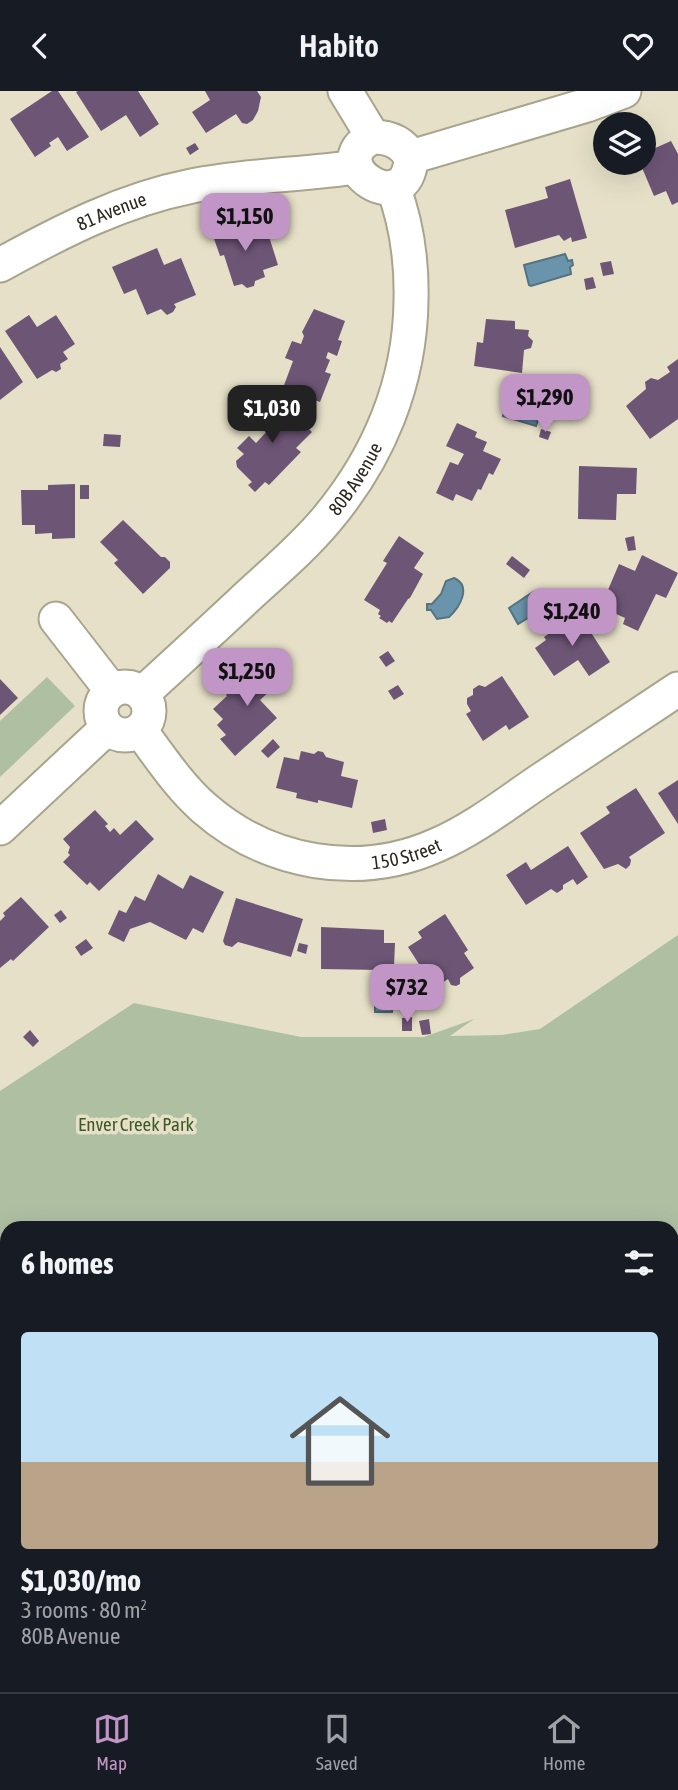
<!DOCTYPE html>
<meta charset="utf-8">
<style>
body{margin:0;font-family:"Asap Condensed",sans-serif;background:#20242c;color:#f1f3f6;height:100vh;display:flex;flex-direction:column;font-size:26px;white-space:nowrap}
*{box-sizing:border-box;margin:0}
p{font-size:23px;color:#9ea1a6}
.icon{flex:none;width:38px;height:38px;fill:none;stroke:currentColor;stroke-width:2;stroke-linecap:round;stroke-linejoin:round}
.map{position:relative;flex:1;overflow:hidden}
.drawer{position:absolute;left:0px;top:1130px;width:679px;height:471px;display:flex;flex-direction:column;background:#171b24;border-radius:21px 21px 0 0;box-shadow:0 7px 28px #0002}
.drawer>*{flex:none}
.tools{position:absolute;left:593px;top:21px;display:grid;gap:14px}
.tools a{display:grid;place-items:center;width:63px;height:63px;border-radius:50%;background:#171b24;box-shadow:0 7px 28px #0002;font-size:35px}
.price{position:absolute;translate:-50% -60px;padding:0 16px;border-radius:14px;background:#c195c6;color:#111;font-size:23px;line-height:46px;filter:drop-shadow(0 2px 4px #0008)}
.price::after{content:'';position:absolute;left:50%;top:42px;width:21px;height:16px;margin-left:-10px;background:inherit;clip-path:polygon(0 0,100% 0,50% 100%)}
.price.current{background:#222;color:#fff}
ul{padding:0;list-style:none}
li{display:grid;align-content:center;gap:14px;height:371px;padding:0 21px}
li span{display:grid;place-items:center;height:217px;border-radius:7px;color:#555}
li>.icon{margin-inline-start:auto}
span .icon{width:126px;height:126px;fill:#fffc;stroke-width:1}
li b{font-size:30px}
h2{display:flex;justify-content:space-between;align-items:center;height:84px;padding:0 21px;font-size:30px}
header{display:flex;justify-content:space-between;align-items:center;height:91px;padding:0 21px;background:#171b24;font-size:32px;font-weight:600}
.tabs{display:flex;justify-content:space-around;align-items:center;height:98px;border-top:2px solid #363941;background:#171b24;font-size:19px;color:#9ea1a6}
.tabs a{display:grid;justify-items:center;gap:4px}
.tabs .current{color:#c195c6}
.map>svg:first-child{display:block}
.green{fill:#aebfa2;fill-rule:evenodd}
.water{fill:#6994ab;stroke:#567381;stroke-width:2}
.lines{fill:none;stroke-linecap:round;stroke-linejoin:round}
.stream{stroke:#567381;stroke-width:7}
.building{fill:#6d5576}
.minor-casing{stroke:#a9a48d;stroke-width:37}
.minor{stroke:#fff;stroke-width:33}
.labels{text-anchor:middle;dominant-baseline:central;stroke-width:7;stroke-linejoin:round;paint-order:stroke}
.street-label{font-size:19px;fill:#29271e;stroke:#e6e0c8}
.park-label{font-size:19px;fill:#3d5a24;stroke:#e6e0c8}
</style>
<header><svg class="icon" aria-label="back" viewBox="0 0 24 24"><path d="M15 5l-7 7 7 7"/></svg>Habito<svg class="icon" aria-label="heart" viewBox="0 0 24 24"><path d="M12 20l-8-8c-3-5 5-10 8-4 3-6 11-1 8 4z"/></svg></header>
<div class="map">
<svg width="678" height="1601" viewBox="0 0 678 1601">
<rect width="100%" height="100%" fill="#e6e0c8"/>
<g class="green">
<polygon points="47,586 75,615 0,686 0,630"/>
<path d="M 678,844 L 678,1601 L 0,1601 L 0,1000 L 134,912 L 301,946 L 424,946 L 474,928 L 450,945 L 502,944 L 540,938 ZM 7,1138 L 672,1138 L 672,1594 L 7,1594 Z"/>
</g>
<g class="water">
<polygon points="565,163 568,170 572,169 573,174 570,176 571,183 531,195 529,194 524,174"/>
<polygon points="508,308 541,318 539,324 543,325 541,330 538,329 536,335 503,325"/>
<path d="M 454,487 C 472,495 460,516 449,526 L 437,528 L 431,519 L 427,519 L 427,513 L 432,513 L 441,503 L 446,490 Z"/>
<polygon points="540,499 550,505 552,520 549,523 546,520 536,522 518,533 509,517 533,501"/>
<polygon points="375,885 393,885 393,887 396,887 396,893 393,894 392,921 375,921"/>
</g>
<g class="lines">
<g class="stream">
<polyline points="0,1498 7,1501"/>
<polyline points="506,1594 527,1601"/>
</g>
</g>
<g class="building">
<polygon points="52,0 58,0 89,46 67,60 58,46 49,52 51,55 35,66 10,28"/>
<polygon points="78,0 138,0 159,33 140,46 126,24 101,40 76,1"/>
<polygon points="205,0 257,0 261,6 258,20 253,29 247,33 242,32 236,23 206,42 192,21 210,9"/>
<polygon points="671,50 678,63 678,111 672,114 666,100 654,105 640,72 644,72 644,62"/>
<polygon points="195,52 199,58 190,64 186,57"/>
<polygon points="570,88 587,147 572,151 571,146 564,150 559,144 515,157 505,119 548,107 545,96"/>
<polygon points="243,129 248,144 263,137 267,139 278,174 263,179 265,186 255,190 254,195 247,197 242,193 234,195 224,164 220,165 211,139"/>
<polygon points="157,157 164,174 181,167 196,204 174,213 176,216 173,221 167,224 161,218 147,224 136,198 124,203 112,176"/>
<polygon points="611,170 614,183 603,185 600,172"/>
<polygon points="593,186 596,197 586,199 584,188"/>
<polygon points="314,218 345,230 338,249 342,250 337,265 328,261 326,267 330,269 325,281 331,283 320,311 283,297 293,270 285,267 292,250 301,253 304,245 302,241"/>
<polygon points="29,224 37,236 56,224 75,253 63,261 68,268 60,273 61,278 56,281 52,279 37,288 5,240"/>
<polygon points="486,228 515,230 515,238 529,239 528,245 533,250 531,257 524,259 522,282 474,275 477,251 483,252"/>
<polygon points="0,256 23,291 0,309"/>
<polygon points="678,268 678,328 650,348 626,315 646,298 645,291 651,287 658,289 670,281 667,276"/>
<polygon points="578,292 589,303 580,311 570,301"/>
<polygon points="273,303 312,341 296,357 301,361 269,394 265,391 255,401 248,394 252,391 237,376 236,370 244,363 237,357 249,345 256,352 272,335 256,320"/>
<polygon points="457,332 477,341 475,346 487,351 483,360 501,368 493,384 489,382 481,399 478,398 472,410 456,403 453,410 436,402 450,371 458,374 464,363 446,355"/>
<polygon points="541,338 551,341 548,349 539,346"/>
<polygon points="104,343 121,344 120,356 103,355"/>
<polygon points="579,375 637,377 636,403 617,403 616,429 578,428"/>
<polygon points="75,393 75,447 52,448 52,442 35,443 35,434 22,434 21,399 48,399 48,394"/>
<rect x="80" y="394" width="9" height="14"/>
<polygon points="123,429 161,466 165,466 170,471 170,477 143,503 114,472 118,469 100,451"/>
<polygon points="399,445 424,462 414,477 423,483 410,507 408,508 392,532 389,530 387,532 379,527 381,525 378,523 380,519 364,509 387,472 383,470"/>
<polygon points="634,445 636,459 628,460 625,447"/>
<polygon points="642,464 678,482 666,507 656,503 638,540 623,533 625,527 612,521 616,511 605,506 619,473 635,480"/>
<polygon points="512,465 530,479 524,487 506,473"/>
<polygon points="579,523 610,571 589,585 578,569 554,585 535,557 546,549 544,546 554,539 553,533 558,529 564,532"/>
<polygon points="388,560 395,570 386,576 379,566"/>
<polygon points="268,571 283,588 260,609 277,627 235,665 220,648 226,644 217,634 223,628 213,618 227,605 226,604 229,600 228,592 233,587 241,589 250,582 255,583"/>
<polygon points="502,585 529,626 509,639 506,634 483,650 466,623 471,620 467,613 467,607 473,604 473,598 479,594 485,596"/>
<polygon points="0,588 18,607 0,624"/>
<polygon points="398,594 404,603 394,609 388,600"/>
<polygon points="273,648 280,656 268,667 261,660"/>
<polygon points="301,660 314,663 318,660 323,661 326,666 344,671 341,685 358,689 352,717 318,709 318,712 296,707 297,702 276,697 284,666 299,669"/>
<polygon points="678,689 678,733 658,702"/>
<polygon points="636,697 665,742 629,766 631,769 630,774 626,778 618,773 604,778 580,742 610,722 606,716"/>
<polygon points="95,719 108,733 105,735 110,741 114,737 120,744 136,729 154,748 99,800 90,791 87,794 63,771 70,764 68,762 70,756 63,748"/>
<polygon points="385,728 387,739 373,742 371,731"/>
<polygon points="568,755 588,786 577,794 573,788 563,794 563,798 557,802 551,798 526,814 506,784 526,771 531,779"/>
<polygon points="158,783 183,798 190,784 224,801 203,842 193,837 186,849 150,831 130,838 124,851 108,843 119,819 126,822 135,805 145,810"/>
<polygon points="21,806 49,836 13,870 11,868 0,877 0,830 5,825 3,822"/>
<polygon points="236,807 303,828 291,866 238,851 232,856 225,854 223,850"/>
<polygon points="61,819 67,827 60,832 54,824"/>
<polygon points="445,823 468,859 464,862 474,877 460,887 460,893 456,895 451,894 448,888 439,894 430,881 426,884 408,856 422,847 418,841"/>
<polygon points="321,836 384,839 384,852 395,852 394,875 382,875 380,879 321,878"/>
<polygon points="86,848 93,857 81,865 75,856"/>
<polygon points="299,852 308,854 306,863 297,860"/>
<polygon points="412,926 412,940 402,940 402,927"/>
<polygon points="429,928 431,943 422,944 419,930"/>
<polygon points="30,939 39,950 33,956 23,946"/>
</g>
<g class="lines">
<defs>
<g id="minor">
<polyline points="345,0 373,46"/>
<path d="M 373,46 C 390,46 402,51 411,66 C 409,134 317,72 373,46 Z"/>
<polyline points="411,66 587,14 624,0"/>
<path id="s1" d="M 0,174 C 62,140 122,109 192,95 C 246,84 302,84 356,76"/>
<polyline points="56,528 112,600"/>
<circle cx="125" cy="620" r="24"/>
<path id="s2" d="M 142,603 C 177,571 212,539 247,506 C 274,481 303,457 327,428 C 379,366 410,291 411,210 C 412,171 407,133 393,96"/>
<path id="s3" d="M 140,639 C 160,666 179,695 204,717 C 268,773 359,789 437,754 C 474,738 507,712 541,689 C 586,659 632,629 678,598"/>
<polyline points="0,737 107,637"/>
<polyline points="672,1331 678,1326"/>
<polyline points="0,1548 7,1547"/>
</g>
</defs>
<use href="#minor" class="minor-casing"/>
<use href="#minor" class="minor"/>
</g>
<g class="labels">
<g class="street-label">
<text stroke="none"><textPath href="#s1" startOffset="124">81 Avenue</textPath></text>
<text stroke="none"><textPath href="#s2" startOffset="304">80B Avenue</textPath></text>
<text stroke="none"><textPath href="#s3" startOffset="318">150 Street</textPath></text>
</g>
<g class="park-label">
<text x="136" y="1033">Enver Creek Park</text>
</g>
</g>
</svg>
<div class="tools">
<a><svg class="icon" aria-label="layers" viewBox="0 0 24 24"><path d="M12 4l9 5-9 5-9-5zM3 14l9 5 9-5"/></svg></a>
</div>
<b class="price" style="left:245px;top:162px">$1,150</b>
<b class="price" style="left:545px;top:343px">$1,290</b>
<b class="price current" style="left:272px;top:354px">$1,030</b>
<b class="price" style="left:572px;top:557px">$1,240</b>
<b class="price" style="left:247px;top:617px">$1,250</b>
<b class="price" style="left:407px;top:933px">$732</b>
<section class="drawer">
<h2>6 homes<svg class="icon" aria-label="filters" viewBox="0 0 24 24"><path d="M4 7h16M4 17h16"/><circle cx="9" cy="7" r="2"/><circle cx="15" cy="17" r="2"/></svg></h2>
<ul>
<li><span style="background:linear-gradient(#bfe0f5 60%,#b9a48a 0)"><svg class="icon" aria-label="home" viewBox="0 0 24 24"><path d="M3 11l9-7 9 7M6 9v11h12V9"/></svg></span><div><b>$1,030/mo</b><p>3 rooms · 80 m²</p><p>80B Avenue</p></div></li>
</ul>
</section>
</div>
<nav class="tabs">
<a class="current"><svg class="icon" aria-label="map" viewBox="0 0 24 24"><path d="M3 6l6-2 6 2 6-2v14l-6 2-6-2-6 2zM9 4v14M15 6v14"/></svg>Map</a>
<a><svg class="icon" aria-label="saved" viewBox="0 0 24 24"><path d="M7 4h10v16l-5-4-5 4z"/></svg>Saved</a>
<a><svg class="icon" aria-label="home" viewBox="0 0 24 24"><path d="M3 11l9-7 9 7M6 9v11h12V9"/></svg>Home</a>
</nav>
